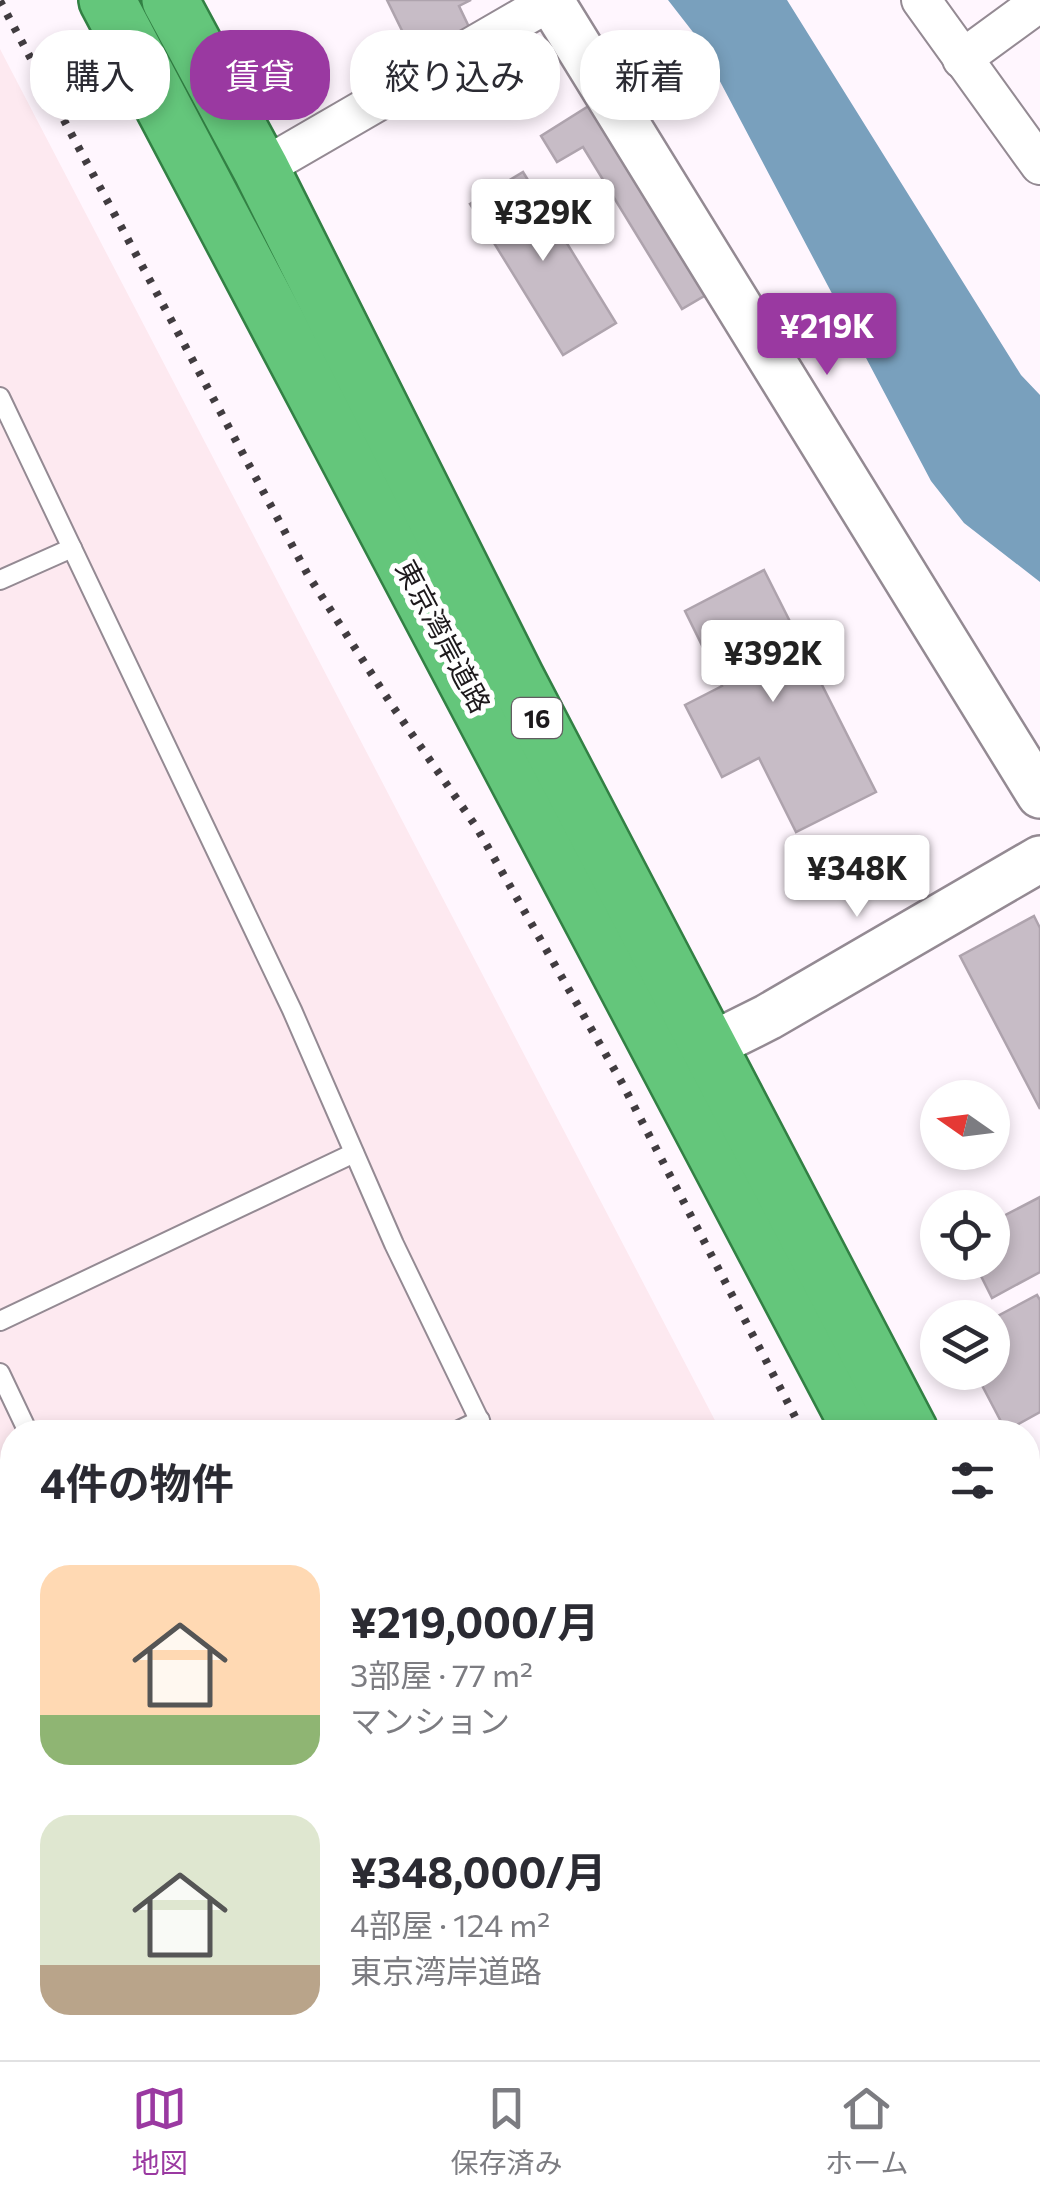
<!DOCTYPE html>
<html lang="ja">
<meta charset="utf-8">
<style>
body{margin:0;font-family:Commissioner,"Noto Sans JP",sans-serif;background:#f7f7f7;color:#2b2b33;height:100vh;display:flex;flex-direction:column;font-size:38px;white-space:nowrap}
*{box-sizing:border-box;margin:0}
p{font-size:32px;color:#7c7c81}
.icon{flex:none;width:55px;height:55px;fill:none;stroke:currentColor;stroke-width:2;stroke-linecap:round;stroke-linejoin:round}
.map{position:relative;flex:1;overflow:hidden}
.sheet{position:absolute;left:0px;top:1420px;width:1040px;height:640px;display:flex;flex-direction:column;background:#fff;border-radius:40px 40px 0 0;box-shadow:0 5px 15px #0003}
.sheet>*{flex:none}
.hud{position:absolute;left:30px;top:30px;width:980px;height:90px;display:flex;gap:20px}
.needle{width:65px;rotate:284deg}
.controls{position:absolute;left:920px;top:1080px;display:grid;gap:20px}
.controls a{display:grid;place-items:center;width:90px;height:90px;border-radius:50%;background:#fff;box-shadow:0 5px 15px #0003;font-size:50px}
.price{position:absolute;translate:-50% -85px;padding:0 22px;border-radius:10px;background:#fff;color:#222;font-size:32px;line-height:65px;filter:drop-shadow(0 2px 5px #0008)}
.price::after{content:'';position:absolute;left:50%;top:60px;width:30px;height:22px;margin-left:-15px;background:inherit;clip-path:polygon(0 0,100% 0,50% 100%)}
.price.active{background:#9a39a1;color:#fff}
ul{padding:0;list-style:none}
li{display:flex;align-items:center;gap:30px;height:250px;padding:0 40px}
li span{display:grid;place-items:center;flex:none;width:280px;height:200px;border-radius:30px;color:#555}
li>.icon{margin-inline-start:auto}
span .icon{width:120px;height:120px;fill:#fffc;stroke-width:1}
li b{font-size:42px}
h2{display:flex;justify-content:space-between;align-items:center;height:120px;padding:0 40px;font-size:42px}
.chip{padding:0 35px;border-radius:40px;background:#fff;box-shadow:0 5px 15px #0003;font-size:35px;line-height:90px}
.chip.active{background:#9a39a1;color:#fff}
.tab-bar{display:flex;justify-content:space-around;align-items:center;height:140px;border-top:2px solid #e1e1e2;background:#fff;font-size:28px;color:#7c7c81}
.tab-bar a{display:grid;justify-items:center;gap:5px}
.tab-bar .active{color:#9a39a1}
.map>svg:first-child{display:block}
.industrial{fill:#fde9f0}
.water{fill:#79a0bd}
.building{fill:#c7bcc6;stroke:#aea3ad;stroke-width:2.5}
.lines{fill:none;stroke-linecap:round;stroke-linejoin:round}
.service-casing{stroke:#948a93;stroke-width:22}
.minor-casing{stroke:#948a93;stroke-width:42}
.tertiary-casing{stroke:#948a93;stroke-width:50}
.trunk-casing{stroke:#328044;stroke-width:60}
.path{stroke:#898388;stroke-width:6;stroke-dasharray:8 5;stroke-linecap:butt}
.service{stroke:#fff;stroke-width:18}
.minor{stroke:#fff;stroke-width:38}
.tertiary{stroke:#fff;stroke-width:45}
.trunk{stroke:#64c67b;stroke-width:55}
.rail{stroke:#413c40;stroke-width:8;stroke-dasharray:5 10;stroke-linecap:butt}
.labels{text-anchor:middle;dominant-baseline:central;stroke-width:10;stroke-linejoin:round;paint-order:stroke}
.shield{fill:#fff;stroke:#615e60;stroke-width:2.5}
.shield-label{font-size:25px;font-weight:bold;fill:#1d191c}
.street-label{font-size:28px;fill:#1d191c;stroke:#fff}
</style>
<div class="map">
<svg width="1040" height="2060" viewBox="0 0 1040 2060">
<rect width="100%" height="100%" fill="#fff6fe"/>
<polygon class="industrial" points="0,49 721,1432 12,1432 12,2048 1028,2048 1028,2021 1040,2045 1040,2060 0,2060"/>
<polygon class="water" points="668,0 787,0 1021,375 1040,395 1040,582 964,523 931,481 696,36"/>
<g class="building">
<polygon points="387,0 471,0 459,6 469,27 414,55"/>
<polygon points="595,102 711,292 682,309 583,147 557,162 541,136"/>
<polygon points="523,172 616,323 563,355 470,204"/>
<polygon points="764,570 876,792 796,832 759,758 722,777 685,705 722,686 685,611"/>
<polygon points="1034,916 1040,928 1040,1109 960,956"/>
<polygon points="1040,1197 1040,1272 992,1298 974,1262 992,1262 992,1222"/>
<polygon points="1037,1295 1040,1300 1040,1412 1006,1431 975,1372 992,1372 992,1319"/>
</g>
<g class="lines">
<defs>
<g id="service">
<polyline points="0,397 292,1010 394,1244 485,1432"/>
<polyline points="0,580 72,548"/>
<polyline points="0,1321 354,1153"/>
<polyline points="0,1373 28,1432"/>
<polyline points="455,1432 480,1420"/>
<polyline points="0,1648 12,1642"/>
<polyline points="313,2048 319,2060"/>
<polyline points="755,2048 761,2060"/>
<polyline points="170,2060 197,2048"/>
</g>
<g id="minor">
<polyline points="921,0 1040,165"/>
<polyline points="962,59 1040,2"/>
<polyline points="261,169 551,1"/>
<polyline points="1028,1620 1040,1614"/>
</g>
<g id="tertiary">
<polyline points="550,0 1040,795"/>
<polyline points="710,1046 768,1017 1040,859"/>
</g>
<g id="trunk">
<polyline points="107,0 862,1432"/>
<polyline points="170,0 261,169 516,678 910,1432"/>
<polyline points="1028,1659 1040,1682"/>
<polyline points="1028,1747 1040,1771"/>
</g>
</defs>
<use href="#service" class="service-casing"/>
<use href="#minor" class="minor-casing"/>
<use href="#tertiary" class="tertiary-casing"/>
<use href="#trunk" class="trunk-casing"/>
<polyline class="path" points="1028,1568 1034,1581"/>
<use href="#service" class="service"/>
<use href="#minor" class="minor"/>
<use href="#tertiary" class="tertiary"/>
<use href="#trunk" class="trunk"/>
<g class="rail">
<polyline points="0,1 308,575 391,704 477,828 622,1083 803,1432"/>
<polyline points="1028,1862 1040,1886"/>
</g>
</g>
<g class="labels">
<rect class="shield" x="512" y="698" width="50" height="40" rx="8"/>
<g class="shield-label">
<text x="537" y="718">16</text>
</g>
<g class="street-label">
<text transform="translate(444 636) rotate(62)">東京湾岸道路</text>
</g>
</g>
</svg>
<div class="controls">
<a><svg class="needle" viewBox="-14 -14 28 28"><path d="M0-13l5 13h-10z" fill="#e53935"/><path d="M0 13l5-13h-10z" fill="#7c7c81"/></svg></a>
<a><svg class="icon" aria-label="locate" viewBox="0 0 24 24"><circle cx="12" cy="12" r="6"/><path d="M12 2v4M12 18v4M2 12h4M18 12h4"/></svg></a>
<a><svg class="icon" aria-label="layers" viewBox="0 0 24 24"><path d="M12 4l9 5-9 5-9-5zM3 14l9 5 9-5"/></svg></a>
</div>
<b class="price" style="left:543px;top:264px">¥329K</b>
<b class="price active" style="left:827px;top:378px">¥219K</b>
<b class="price" style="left:773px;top:705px">¥392K</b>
<b class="price" style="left:857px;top:920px">¥348K</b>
<div class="hud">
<a class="chip">購入</a>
<a class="chip active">賃貸</a>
<a class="chip">絞り込み</a>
<a class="chip">新着</a>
</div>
<section class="sheet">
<h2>4件の物件<svg class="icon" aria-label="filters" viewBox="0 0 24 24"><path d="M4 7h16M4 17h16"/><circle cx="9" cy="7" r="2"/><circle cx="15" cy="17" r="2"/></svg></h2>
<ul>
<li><span style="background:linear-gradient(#ffd9b3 75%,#8fb573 0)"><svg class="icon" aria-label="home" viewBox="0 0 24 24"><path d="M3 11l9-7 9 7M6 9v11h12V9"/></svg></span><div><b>¥219,000/月</b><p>3部屋 · 77 m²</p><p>マンション</p></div></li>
<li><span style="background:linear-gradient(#dfe7d0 75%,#b9a48a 0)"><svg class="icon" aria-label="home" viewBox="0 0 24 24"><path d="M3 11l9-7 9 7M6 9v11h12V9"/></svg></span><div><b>¥348,000/月</b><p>4部屋 · 124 m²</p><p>東京湾岸道路</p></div></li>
</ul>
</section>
</div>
<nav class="tab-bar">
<a class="active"><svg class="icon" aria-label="map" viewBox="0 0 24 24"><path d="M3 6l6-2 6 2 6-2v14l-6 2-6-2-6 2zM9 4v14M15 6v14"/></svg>地図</a>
<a><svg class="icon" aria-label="saved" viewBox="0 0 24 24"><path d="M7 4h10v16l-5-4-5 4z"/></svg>保存済み</a>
<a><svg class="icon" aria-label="home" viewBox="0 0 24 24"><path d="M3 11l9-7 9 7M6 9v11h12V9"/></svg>ホーム</a>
</nav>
